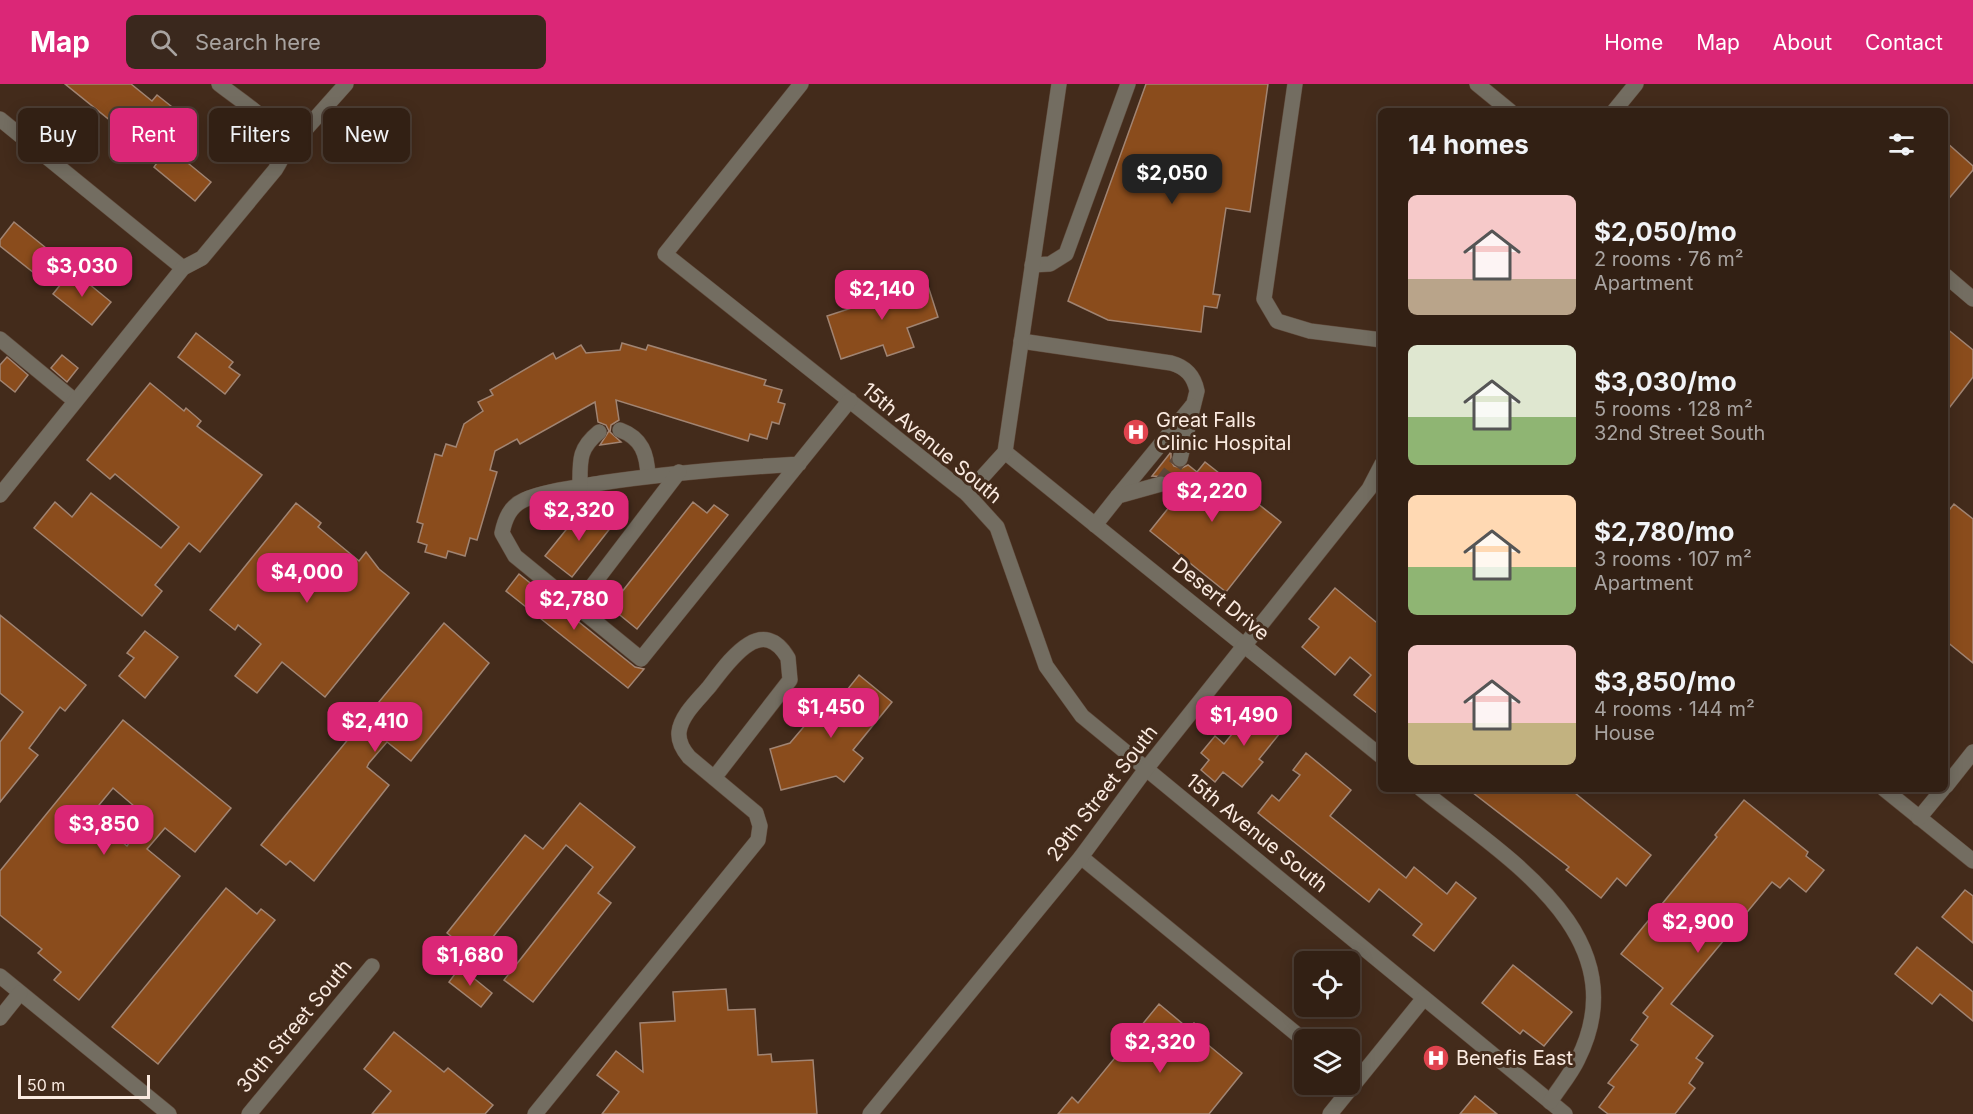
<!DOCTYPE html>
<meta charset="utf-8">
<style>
body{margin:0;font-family:Inter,sans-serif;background:#3a281d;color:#f1f3f6;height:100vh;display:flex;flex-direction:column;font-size:22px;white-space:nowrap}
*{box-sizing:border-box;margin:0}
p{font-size:20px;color:#a8a3a0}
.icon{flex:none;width:33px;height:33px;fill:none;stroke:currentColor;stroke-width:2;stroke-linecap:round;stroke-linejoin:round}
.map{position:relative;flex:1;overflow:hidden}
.details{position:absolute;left:1378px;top:24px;width:570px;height:684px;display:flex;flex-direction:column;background:#322014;border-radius:9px;box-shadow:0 3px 15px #0003,0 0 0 2px #4d3e34}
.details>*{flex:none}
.top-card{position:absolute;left:18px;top:24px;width:570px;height:54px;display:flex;gap:12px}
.controls{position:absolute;left:1294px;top:867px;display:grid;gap:12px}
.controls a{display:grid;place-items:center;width:66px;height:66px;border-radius:9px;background:#322014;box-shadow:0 3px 15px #0003,0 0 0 2px #4d3e34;font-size:30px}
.scale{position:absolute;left:18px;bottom:15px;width:132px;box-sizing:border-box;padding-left:6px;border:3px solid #faeae0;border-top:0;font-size:16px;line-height:21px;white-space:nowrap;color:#faeae0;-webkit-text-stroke:4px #432b1b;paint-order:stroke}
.price{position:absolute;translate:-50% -51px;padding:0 14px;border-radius:12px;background:#db2777;color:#fff;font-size:20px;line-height:39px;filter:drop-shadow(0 2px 3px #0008)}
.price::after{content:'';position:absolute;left:50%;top:36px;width:18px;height:14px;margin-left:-9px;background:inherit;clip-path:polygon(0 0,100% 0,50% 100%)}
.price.current{background:#222;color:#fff}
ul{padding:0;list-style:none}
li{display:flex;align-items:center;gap:18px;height:150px;padding:0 30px}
li span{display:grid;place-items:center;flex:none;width:168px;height:120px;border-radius:9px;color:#555}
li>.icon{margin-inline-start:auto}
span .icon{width:72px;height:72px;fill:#fffc;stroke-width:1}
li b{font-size:26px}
h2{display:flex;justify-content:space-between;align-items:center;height:72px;padding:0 30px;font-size:26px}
.chip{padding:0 21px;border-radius:9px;background:#322014;box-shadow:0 3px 15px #0003,0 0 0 2px #4d3e34;font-size:21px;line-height:54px}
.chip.current{background:#db2777;color:#fff}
header{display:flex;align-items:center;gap:36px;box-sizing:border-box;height:84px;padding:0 30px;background:#db2777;color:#fff}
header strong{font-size:28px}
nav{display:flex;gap:33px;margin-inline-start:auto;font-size:21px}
.search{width:420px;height:54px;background:#3a281d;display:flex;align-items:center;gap:15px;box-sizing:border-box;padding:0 21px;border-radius:9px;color:#a8a3a0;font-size:22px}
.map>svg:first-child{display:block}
.building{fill:#8a4c1c;stroke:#a18472;stroke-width:1.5;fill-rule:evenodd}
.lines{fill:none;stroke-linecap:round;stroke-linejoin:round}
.minor-tunnel{stroke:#5e4839;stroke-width:15;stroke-dasharray:15 8;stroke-linecap:butt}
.minor-casing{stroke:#604a3b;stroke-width:16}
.minor{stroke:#736d61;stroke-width:15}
.labels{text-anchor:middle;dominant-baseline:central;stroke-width:6;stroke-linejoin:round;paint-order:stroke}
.poi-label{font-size:20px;fill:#faeae0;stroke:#432b1b;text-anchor:start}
.street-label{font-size:20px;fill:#faeae0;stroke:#432b1b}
</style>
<header>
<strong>Map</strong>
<div class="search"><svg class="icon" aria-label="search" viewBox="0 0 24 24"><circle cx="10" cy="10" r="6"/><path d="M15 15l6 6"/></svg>Search here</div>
<nav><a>Home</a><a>Map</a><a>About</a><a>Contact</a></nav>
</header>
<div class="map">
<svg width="1973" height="1030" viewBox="0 0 1973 1030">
<rect width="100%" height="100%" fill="#432b1b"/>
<g class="building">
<polygon points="65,0 131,0 152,17 157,11 176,26 155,52 211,98 195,117 154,83 159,76"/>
<polygon points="1146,0 1268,0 1250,128 1226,124 1213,210 1220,211 1217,224 1204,222 1201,248 1108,236 1068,217"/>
<polygon points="1946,58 1973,82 1973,86 1946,118"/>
<polygon points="14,138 51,168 34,189 0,162 0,156"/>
<polygon points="72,186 111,218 92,241 53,210"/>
<polygon points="891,199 896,213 928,202 938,233 907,244 914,263 887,272 883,261 841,275 827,232 873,217 869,206"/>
<polygon points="1946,244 1973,266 1973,293 1946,328"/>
<polygon points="196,249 233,278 229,283 240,291 225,310 178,273"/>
<polygon points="622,259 646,266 648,261 766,296 764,301 782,306 778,318 785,320 779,340 772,338 767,355 750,350 748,357 616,316 619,336 611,341 610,348 621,358 600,361 609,347 606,341 598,338 595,318 520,360 517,355 495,367 490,386 497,388 477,456 470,454 465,472 448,467 446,474 425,468 427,461 418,458 423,440 417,438 435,370 442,372 446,360 456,363 464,340 483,327 478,318 493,311 490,306 553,269 556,275 581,261 586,269 620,266"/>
<polygon points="62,271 78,284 67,298 51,284"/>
<polygon points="7,273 28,291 15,308 0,296 0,281"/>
<polygon points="150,299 184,327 186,324 201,337 197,342 262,391 200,468 189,459 155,501 162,507 142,532 34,444 55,418 72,433 91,409 161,464 179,443 115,390 110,395 87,376"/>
<polygon points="1171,368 1171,377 1174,382 1182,384 1188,381 1197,388 1205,378 1281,438 1226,508 1150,447 1178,412 1169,405 1170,398 1167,393 1152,392"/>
<polygon points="693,418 707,429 714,421 728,431 637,545 610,523"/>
<polygon points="296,419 321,439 318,443 359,477 366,468 379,485 409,509 325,613 282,578 257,609 235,592 261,560 238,541 235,546 210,526"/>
<polygon points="1954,420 1973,435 1973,579 1946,557 1946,430"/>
<polygon points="598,424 615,438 572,493 545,472 578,431 587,438"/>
<polygon points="519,490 635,583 644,585 628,604 506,507"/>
<polygon points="1335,504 1382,543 1382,633 1354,611 1371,591 1350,573 1335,591 1302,563 1319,543 1309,535"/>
<polygon points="0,531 86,601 65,627 60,623 29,664 38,671 0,718 0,658 23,628 0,609"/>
<polygon points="444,539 489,579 411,677 387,658 369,679 367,683 389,701 314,797 290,777 286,781 261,761"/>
<polygon points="145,547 178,573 145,614 119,592 134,574 127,569"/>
<polygon points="859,591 892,618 853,666 863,674 844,698 836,692 781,706 770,665 790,659 812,633 820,640"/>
<polygon points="1269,622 1289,638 1259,675 1263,678 1242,703 1223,688 1215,698 1201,686 1209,676 1201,669 1215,652 1224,660 1254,623 1262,630"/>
<path d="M 123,636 L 231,724 L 195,768 L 165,744 L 147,765 L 180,792 L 79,916 L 54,896 L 61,888 L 38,869 L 42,865 L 0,831 L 0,787 ZM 113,704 L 148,734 L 127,762 L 90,732 Z"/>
<polygon points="1306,669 1351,706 1330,732 1406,794 1414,783 1447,810 1456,798 1476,814 1434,867 1413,851 1422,840 1379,805 1369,818 1258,729 1272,711 1279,717 1300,691 1293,686"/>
<polygon points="1468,705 1570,705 1651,771 1626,802 1617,794 1601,814 1566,786 1569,783"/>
<polygon points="1744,716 1808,768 1806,772 1824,786 1806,808 1789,794 1780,804 1772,798 1671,920 1713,952 1696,974 1703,979 1689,999 1695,1004 1675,1030 1608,1030 1599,1023 1614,1003 1608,999 1638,961 1631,956 1648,933 1643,929 1663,904 1621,870 1717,753 1715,751"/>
<polygon points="580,719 635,763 598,809 611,819 533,918 504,896 593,783 566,761 477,873 447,849 525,751 543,765"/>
<polygon points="226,804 257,830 261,825 275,836 158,980 112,943"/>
<polygon points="1965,806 1973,812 1973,859 1942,833"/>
<polygon points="1917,863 1973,908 1973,937 1940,910 1932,920 1895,890"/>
<polygon points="1513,881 1572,928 1544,962 1523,946 1520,950 1482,919"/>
<polygon points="460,883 492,909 481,923 449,898"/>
<polygon points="726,905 728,926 755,925 758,971 771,970 772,978 813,976 817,1030 602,1030 619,1008 597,991 616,967 643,988 640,939 675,937 673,908"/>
<polygon points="1159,920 1189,945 1194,939 1206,949 1201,955 1242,989 1209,1030 1058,1030 1072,1013 1078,1019"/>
<polygon points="394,948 444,988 448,984 493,1021 485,1030 372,1030 391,1007 364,985"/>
<polygon points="1475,1012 1497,1030 1460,1030"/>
</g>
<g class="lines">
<polyline class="minor-tunnel" points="1161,400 1180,375"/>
<defs>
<g id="minor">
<polyline points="801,0 665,170 967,410 997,443 1046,582 1082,632 1565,1030"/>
<polyline points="1295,0 1264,215 1277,237 1310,247 1382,256"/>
<polyline points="1477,0 1510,27"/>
<polyline points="1614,27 1636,0"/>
<polyline points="0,35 183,184"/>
<polyline points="283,60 297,55 346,0"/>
<polyline points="1032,181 1050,180 1066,170 1128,0"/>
<polyline points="1946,192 1973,215"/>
<polyline points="0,255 75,317"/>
<path d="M 1021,257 L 1171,279 C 1186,283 1194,292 1197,307 L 1180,375"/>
<path d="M 620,346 C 642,354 647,370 648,392"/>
<polyline points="1005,368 1382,673"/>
<path d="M 799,380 C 732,384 667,389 601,399 C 579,403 544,407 524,416 C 510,422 505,435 502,449 L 515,472 L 641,575 L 850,316"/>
<path d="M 580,403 C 580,377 578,365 599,348"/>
<polyline points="967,410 1005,368 1059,0"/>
<path d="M 0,411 L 183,184 L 202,174 L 275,86 C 280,78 286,69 282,59 C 272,35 239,16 219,0"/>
<polyline points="1118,412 1192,322"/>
<polyline points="1095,441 1118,412 1161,400"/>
<polyline points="576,523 679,388"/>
<polyline points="1946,702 1973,668"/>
<path d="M 1421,705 C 1503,772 1640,850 1578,975 C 1571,990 1559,1004 1550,1018"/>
<polyline points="1884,705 1973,777"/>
<polyline points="1919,734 1943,705"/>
<polyline points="1081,773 1305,957"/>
<polyline points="0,892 169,1030"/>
<polyline points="0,934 20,909"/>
<polyline points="249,1030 372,882"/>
<path d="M 535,1030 L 758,756 L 760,742 L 756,729 L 689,673 C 683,666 678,658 679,648 C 681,631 699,615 709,603 C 727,580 761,528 788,574 L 790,596 L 714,694"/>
<polyline points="870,1030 1081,773 1146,685 1369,405 1382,380"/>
<polyline points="1330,1030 1424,914"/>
</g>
</defs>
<use href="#minor" class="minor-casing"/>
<use href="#minor" class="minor"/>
</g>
<defs>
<symbol id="hospital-disc" viewBox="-11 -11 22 22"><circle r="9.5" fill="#e0444e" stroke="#432b1b"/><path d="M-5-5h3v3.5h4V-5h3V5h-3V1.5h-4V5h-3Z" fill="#fff"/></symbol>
</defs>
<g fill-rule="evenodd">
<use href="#hospital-disc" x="1121" y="333" width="30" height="30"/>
<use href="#hospital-disc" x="1421" y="959" width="30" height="30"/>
</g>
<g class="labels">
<g class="poi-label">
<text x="1156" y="336">Great Falls<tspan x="1156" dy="23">Clinic Hospital</tspan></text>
<text x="1456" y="974">Benefis East</text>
</g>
<g class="street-label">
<text transform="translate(932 359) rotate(40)">15th Avenue South</text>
<text transform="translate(1221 515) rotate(39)">Desert Drive</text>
<text transform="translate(1102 709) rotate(-52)">29th Street South</text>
<text transform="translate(1257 749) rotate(39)">15th Avenue South</text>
<text transform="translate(294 942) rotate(-50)">30th Street South</text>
</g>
</g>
</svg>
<div class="controls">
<a><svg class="icon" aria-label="locate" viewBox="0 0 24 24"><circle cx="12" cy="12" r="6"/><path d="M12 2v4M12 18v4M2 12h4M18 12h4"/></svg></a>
<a><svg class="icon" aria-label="layers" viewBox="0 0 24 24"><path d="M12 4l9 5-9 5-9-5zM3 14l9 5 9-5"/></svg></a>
</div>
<div class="scale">50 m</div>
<b class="price current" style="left:1172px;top:121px">$2,050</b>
<b class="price" style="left:82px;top:214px">$3,030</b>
<b class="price" style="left:882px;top:237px">$2,140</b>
<b class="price" style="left:1212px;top:439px">$2,220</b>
<b class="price" style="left:579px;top:458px">$2,320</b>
<b class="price" style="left:307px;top:520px">$4,000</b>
<b class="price" style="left:574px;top:547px">$2,780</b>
<b class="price" style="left:831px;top:655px">$1,450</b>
<b class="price" style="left:1244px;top:663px">$1,490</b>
<b class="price" style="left:375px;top:669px">$2,410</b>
<b class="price" style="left:104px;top:772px">$3,850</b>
<b class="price" style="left:1698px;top:870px">$2,900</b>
<b class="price" style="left:470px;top:903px">$1,680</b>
<b class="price" style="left:1160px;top:990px">$2,320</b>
<div class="top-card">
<a class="chip">Buy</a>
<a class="chip current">Rent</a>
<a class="chip">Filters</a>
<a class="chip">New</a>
</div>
<section class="details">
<h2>14 homes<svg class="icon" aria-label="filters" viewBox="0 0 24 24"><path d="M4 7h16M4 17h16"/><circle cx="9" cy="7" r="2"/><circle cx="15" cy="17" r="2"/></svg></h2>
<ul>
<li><span style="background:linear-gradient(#f6c9c9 70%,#b9a48a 0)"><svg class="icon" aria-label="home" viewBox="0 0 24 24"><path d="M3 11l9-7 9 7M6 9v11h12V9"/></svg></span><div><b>$2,050/mo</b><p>2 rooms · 76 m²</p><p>Apartment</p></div></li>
<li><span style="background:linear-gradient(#dfe7d0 60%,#8fb573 0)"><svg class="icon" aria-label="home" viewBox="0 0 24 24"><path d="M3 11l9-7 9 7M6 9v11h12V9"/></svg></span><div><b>$3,030/mo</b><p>5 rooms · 128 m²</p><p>32nd Street South</p></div></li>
<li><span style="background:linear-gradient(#ffd9b3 60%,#8fb573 0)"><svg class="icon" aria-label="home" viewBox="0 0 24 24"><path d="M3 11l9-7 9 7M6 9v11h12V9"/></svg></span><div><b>$2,780/mo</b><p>3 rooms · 107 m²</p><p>Apartment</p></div></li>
<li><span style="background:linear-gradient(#f6c9c9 65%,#c2b280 0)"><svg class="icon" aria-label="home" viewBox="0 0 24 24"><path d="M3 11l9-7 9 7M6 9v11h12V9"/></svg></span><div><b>$3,850/mo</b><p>4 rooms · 144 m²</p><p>House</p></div></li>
</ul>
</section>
</div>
